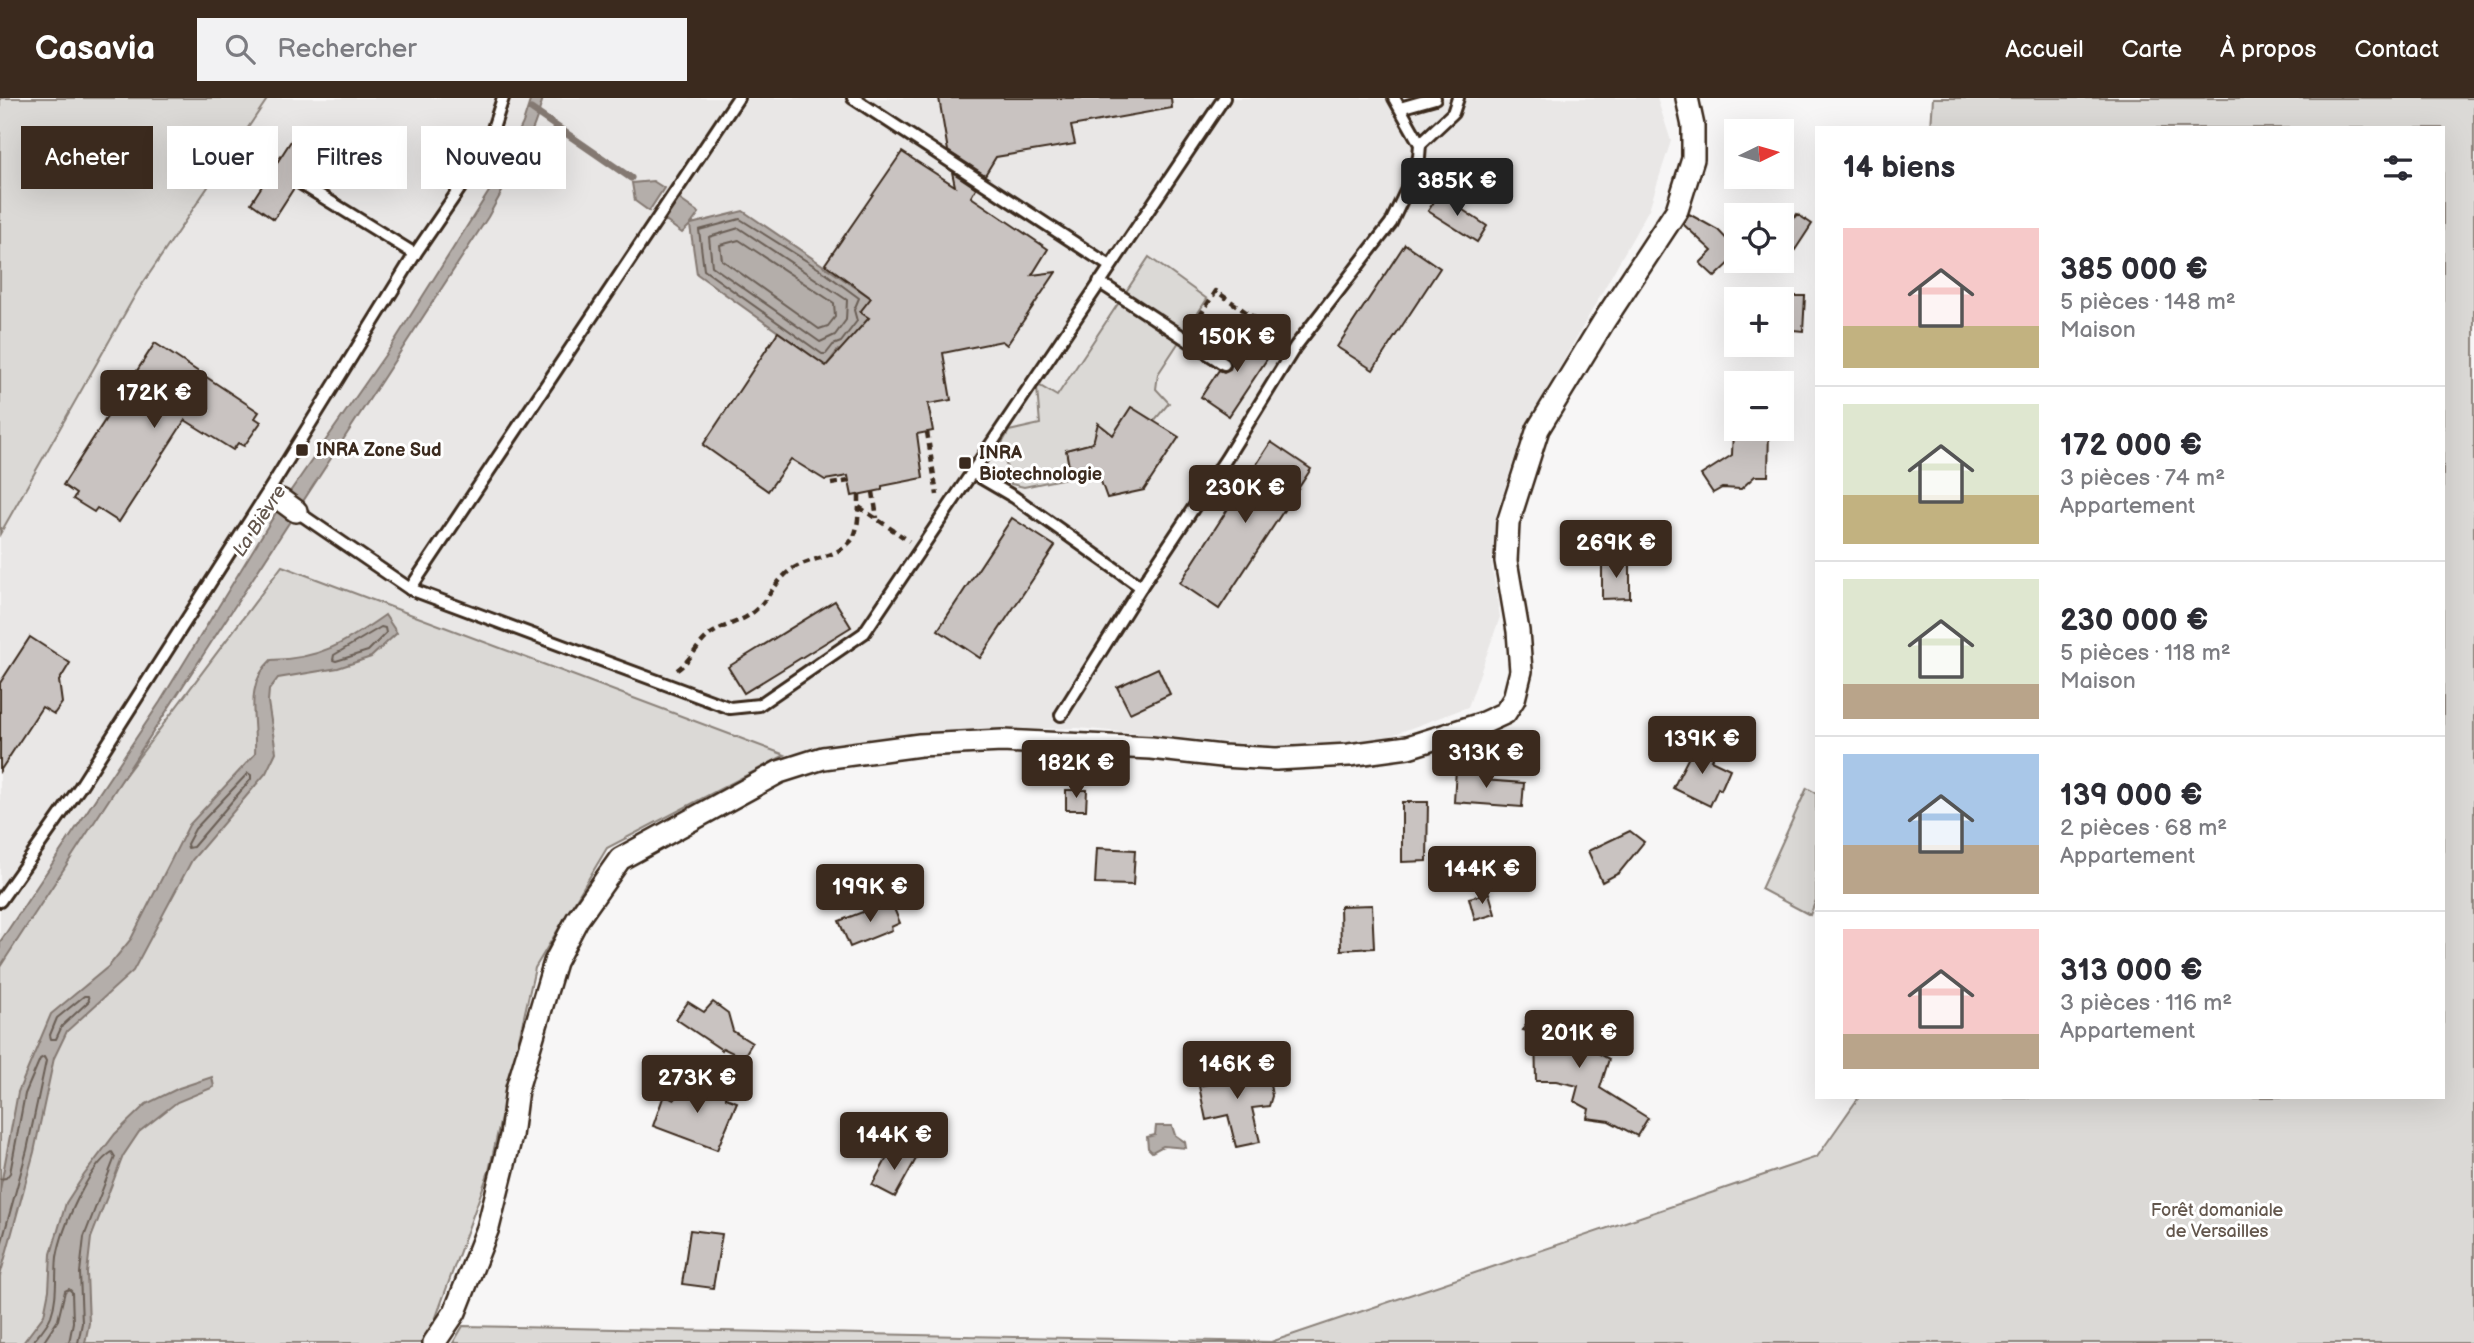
<!DOCTYPE html>
<html lang="fr">
<meta charset="utf-8">
<style>
body{margin:0;font-family:"Balsamiq Sans",sans-serif;background:#f2f2f3;color:#2b2b33;height:100vh;display:flex;flex-direction:column;font-size:26px;white-space:nowrap}
*{box-sizing:border-box;margin:0}
p{font-size:23px;color:#7c7c81}
.icon{flex:none;width:38px;height:38px;fill:none;stroke:currentColor;stroke-width:2;stroke-linecap:round;stroke-linejoin:round}
.map{position:relative;flex:1;overflow:hidden}
.side{position:absolute;left:1815px;top:28px;width:630px;height:973px;display:flex;flex-direction:column;background:#fff;border-radius:0px;box-shadow:0 7px 28px #0002}
.side>*{flex:none}
.hud{position:absolute;left:21px;top:28px;width:665px;height:63px;display:flex;gap:14px}
.needle{width:46px;rotate:85deg}
.buttons{position:absolute;left:1724px;top:21px;display:grid;gap:14px}
.buttons a{display:grid;place-items:center;width:70px;height:70px;border-radius:0px;background:#fff;box-shadow:0 7px 28px #0002;font-size:35px}
.price{position:absolute;translate:-50% -60px;padding:0 16px;border-radius:7px;background:#3b2a1e;color:#fff;font-size:23px;line-height:46px;filter:drop-shadow(0 2px 4px #0008)}
.price::after{content:'';position:absolute;left:50%;top:42px;width:21px;height:16px;margin-left:-10px;background:inherit;clip-path:polygon(0 0,100% 0,50% 100%)}
.price.current{background:#222;color:#fff}
ul{padding:0;list-style:none}
li{display:flex;align-items:center;gap:21px;height:175px;padding:0 28px}
li+li{border-top:2px solid #e1e1e2}
li span{display:grid;place-items:center;flex:none;width:196px;height:140px;border-radius:0px;color:#555}
li>.icon{margin-inline-start:auto}
span .icon{width:84px;height:84px;fill:#fffc;stroke-width:1}
li b{font-size:30px}
h2{display:flex;justify-content:space-between;align-items:center;height:84px;padding:0 28px;font-size:30px}
.chip{padding:0 24px;border-radius:0px;background:#fff;box-shadow:0 7px 28px #0002;font-size:24px;line-height:63px}
.chip.current{background:#3b2a1e;color:#fff}
header{display:flex;align-items:center;gap:42px;box-sizing:border-box;height:98px;padding:0 35px;background:#3b2a1e;color:#fff}
header strong{font-size:33px}
nav{display:flex;gap:38px;margin-inline-start:auto;font-size:24px}
.search{width:490px;height:63px;background:#f2f2f3;display:flex;align-items:center;gap:18px;box-sizing:border-box;padding:0 24px;border-radius:0px;color:#7c7c81;font-size:26px}
.map>svg:first-child{display:block}
.built{fill:#e9e7e6}
.green{fill:#dbd9d6;stroke:#8b827a;stroke-width:2}
.water{fill:#b4aeaa;stroke:#847972;stroke-width:2}
.lines{fill:none;stroke-linecap:round;stroke-linejoin:round}
.shore{stroke:#6b5f56;stroke-width:2}
.stream{stroke:#847972;stroke-width:7}
.building{fill:#c9c3c1;stroke:#3b2a1e;stroke-width:2}
.lane-casing{stroke:#3b2a1e;stroke-width:16}
.street-casing{stroke:#3b2a1e;stroke-width:26}
.path{stroke:#3b2a1e;stroke-width:4.5;stroke-dasharray:7 5;stroke-linecap:butt}
.lane{stroke:#fff;stroke-width:10}
.street{stroke:#fff;stroke-width:21}
.poi-dot{fill:#3b2a1e;stroke:#fff;stroke-width:2.5}
.labels{text-anchor:middle;dominant-baseline:central;stroke-width:6;stroke-linejoin:round;paint-order:stroke}
.poi-label{font-size:18px;font-weight:bold;fill:#3b2a1e;stroke:#fff;text-anchor:start}
.park-label{font-size:18px;fill:#63564c;stroke:#fff}
.water-label{font-size:19px;font-style:italic;fill:#65584f;stroke:#fff}
</style>
<header>
<strong>Casavia</strong>
<div class="search"><svg class="icon" aria-label="search" viewBox="0 0 24 24"><circle cx="10" cy="10" r="6"/><path d="M15 15l6 6"/></svg>Rechercher</div>
<nav><a>Accueil</a><a>Carte</a><a>À propos</a><a>Contact</a></nav>
</header>
<div class="map">
<svg width="2474" height="1245" viewBox="0 0 2474 1245">
<rect width="100%" height="100%" fill="#f7f6f6"/>
<filter id="ink" filterUnits="userSpaceOnUse"><feTurbulence type="fractalNoise" baseFrequency=".0143" numOctaves="2"/><feDisplacementMap in="SourceGraphic" scale="14" xChannelSelector="R" yChannelSelector="G"/><feConvolveMatrix kernelMatrix="1 2 1 2 8 2 1 2 1" color-interpolation-filters="sRGB"/></filter>
<g filter="url(#ink)">
<polygon class="built" points="268,0 1657,0 1671,43 1649,111 1523,335 1496,416 1492,467 1500,519 1468,609 1376,643 1267,648 1078,630 920,634 785,657 282,468 0,844 0,436 137,194"/>
<g class="green">
<polygon points="0,0 268,0 137,194 0,436"/>
<polygon points="1933,0 2474,0 2474,1245 453,1245 463,1228 1271,1244 1817,1059 1859,999 2443,999 2443,30 1931,30"/>
<polygon points="1149,159 1207,201 1158,276 1156,291 1169,305 1154,323 1131,309 1113,337 1103,329 1096,332 1095,338 1097,344 1066,352 1071,379 1024,389 1011,386 1001,347 1009,333 1040,326 1037,290 1040,288 1057,298"/>
<polygon points="282,468 785,657 607,750 535,870 489,1073 435,1222 421,1245 0,1245 0,844"/>
<polygon points="1807,690 1816,695 1816,802 1810,817 1761,791"/>
</g>
<g class="water">
<path d="M 531,0 L 543,0 C 532,42 509,81 488,119 L 0,869 L 0,844 L 160,604 L 280,408 L 390,250 L 495,84 L 523,25 Z"/>
<polygon points="653,83 664,90 649,113 635,103 632,85"/>
<polygon points="679,101 699,115 691,126 743,113 871,200 861,213 869,220 849,244 845,256 838,252 826,268 697,176 690,127 682,135 663,121"/>
<path d="M 385,517 L 397,535 L 371,559 L 338,570 L 278,580 L 269,592 L 268,604 L 276,654 L 266,675 L 192,762 L 133,873 L 67,933 L 54,960 L 34,1054 L 0,1178 L 0,1092 L 18,994 L 51,916 L 109,868 L 131,841 L 189,727 L 255,656 C 257,622 243,588 271,562 C 320,561 345,545 385,517 Z"/>
<polygon points="212,979 214,989 177,1004 139,1034 123,1058 91,1140 87,1175 89,1225 85,1245 23,1245 44,1217 49,1192 51,1156 66,1105 84,1077 115,1036 146,1006 179,990"/>
<polygon points="1156,1028 1172,1028 1175,1037 1185,1044 1186,1050 1163,1048 1152,1054 1148,1050 1147,1039 1155,1037"/>
</g>
<g class="lines">
<g class="shore">
<polygon points="740,121 821,172 859,200 854,212 857,223 841,244 833,247 826,256 822,256 704,172 699,132"/>
<polygon points="739,130 847,202 846,222 835,237 820,244 712,168 709,139"/>
<polygon points="739,142 834,205 835,219 828,228 819,231 722,162 720,147"/>
<polygon points="381,529 385,530 386,535 368,553 336,563 333,562 334,557"/>
<polygon points="248,675 251,677 251,681 193,749 188,750 187,746 195,731"/>
<polygon points="84,898 88,898 89,903 62,928 56,941 51,941 50,937 57,920"/>
<polyline points="0,1081 6,1080 10,1075 25,996 40,961 44,959 46,963 27,1052 0,1151"/>
<path d="M 32,1245 C 38,1237 47,1228 51,1218 C 58,1199 55,1178 57,1159 C 62,1130 88,1069 112,1054 L 115,1059 L 84,1139 L 80,1175 L 82,1225 L 78,1245"/>
<polyline points="43,1245 58,1222 65,1193 69,1191 72,1194 73,1224 69,1245"/>
</g>
<polyline class="stream" points="531,11 631,80"/>
</g>
<g class="building">
<polygon points="939,0 1171,0 1172,10 1071,28 1075,46 996,59 985,77 948,53"/>
<polygon points="298,32 322,46 302,77 294,80 294,90 274,121 251,105"/>
<polygon points="902,54 955,88 952,74 976,90 971,99 1048,151 1032,177 1056,174 1007,247 1002,243 943,255 951,302 928,306 933,333 917,336 923,380 882,388 882,392 852,398 848,378 825,382 791,361 768,393 703,347 778,234 826,268 869,220 860,214 871,200 825,166"/>
<polygon points="1439,96 1487,128 1477,144 1428,113"/>
<polygon points="1689,116 1718,132 1736,151 1736,159 1715,179 1700,165 1712,153 1683,126"/>
<polygon points="1797,116 1812,126 1795,152 1782,138"/>
<polygon points="1405,146 1440,170 1373,272 1337,249"/>
<polygon points="1782,198 1805,198 1803,233 1782,231"/>
<polygon points="1245,234 1273,252 1229,318 1201,299 1219,272 1224,274 1230,271 1232,266 1228,259"/>
<polygon points="155,245 259,314 255,320 261,324 244,348 238,345 233,352 185,322 119,424 97,410 94,414 73,401 76,396 63,387"/>
<polygon points="1131,309 1179,339 1144,392 1107,400 1098,375 1071,379 1066,352 1093,345 1098,325 1113,337"/>
<polygon points="1733,331 1769,331 1768,378 1755,378 1741,391 1722,390 1713,395 1701,377 1732,357"/>
<polygon points="1271,344 1311,371 1219,511 1180,485"/>
<polygon points="1012,420 1055,448 980,560 938,532"/>
<polygon points="1630,463 1630,500 1602,501 1602,464"/>
<polygon points="835,503 851,529 744,595 728,569"/>
<polygon points="30,539 70,565 59,583 62,605 54,616 42,609 0,673 0,585"/>
<polygon points="1158,570 1170,596 1130,615 1117,589"/>
<polygon points="1696,645 1715,654 1711,662 1730,671 1721,692 1718,690 1710,708 1673,690"/>
<polygon points="1456,670 1484,672 1483,682 1524,685 1522,709 1454,704"/>
<polygon points="1066,692 1087,692 1086,712 1066,712"/>
<polygon points="1402,704 1428,704 1427,763 1402,764"/>
<polygon points="1630,733 1644,744 1619,775 1602,784 1588,753"/>
<polygon points="1097,750 1135,752 1133,787 1095,786"/>
<polygon points="1489,795 1495,816 1475,822 1469,800"/>
<polygon points="891,803 900,825 891,829 892,832 850,849 839,823"/>
<polygon points="1372,807 1374,850 1341,852 1340,808"/>
<polygon points="688,904 704,914 713,904 728,915 733,933 752,945 743,960 723,950 722,952 676,921"/>
<polygon points="1532,915 1575,926 1595,926 1586,940 1592,941 1589,950 1609,961 1600,990 1648,1020 1637,1038 1609,1023 1587,1020 1589,1011 1574,1003 1578,988 1556,983 1536,983 1535,935 1523,932"/>
<polygon points="1236,968 1250,977 1268,974 1272,998 1269,1008 1252,1010 1260,1044 1236,1049 1228,1017 1206,1022 1199,988 1212,985 1227,969"/>
<polygon points="687,985 706,994 711,989 726,996 726,1000 737,1004 717,1052 653,1028 664,997 674,1002"/>
<polygon points="893,1049 916,1061 895,1099 872,1087"/>
<polygon points="690,1132 722,1136 713,1190 682,1186"/>
</g>
<g class="lines">
<defs>
<g id="lane">
<polyline points="853,0 1110,168"/>
<polyline points="1400,10 1435,0"/>
<polyline points="1420,46 1453,15 1458,0"/>
<polyline points="300,85 415,156"/>
<polyline points="1099,184 1224,266"/>
<polyline points="973,375 1014,399 1141,489 1226,361 1295,249 1391,125 1409,87 1419,59 1420,46 1394,0"/>
<polyline points="296,413 410,491 730,610 759,607 864,535 1224,0"/>
<polyline points="410,491 738,0"/>
<polyline points="1061,617 1141,489"/>
<polyline points="0,803 80,689 268,394 415,156 486,52 503,0"/>
</g>
<g id="street">
<polyline points="281,402 296,413"/>
<polyline points="434,1245 455,1214 488,1130 511,1038 517,991 555,864 577,822 620,761 779,674 823,660 920,647 1002,643 1151,650 1222,658 1276,661 1349,657 1408,649 1481,626 1505,615 1514,601 1521,573 1518,533 1506,463 1508,425 1538,331 1604,223 1677,112 1693,61 1693,28 1687,0"/>
</g>
</defs>
<use href="#lane" class="lane-casing"/>
<use href="#street" class="street-casing"/>
<g class="path">
<polyline points="1193,228 1216,193 1283,240"/>
<polyline points="927,334 937,397"/>
<polyline points="831,386 849,383"/>
<polyline points="873,394 877,420"/>
<polyline points="859,397 859,409 909,443"/>
<path d="M 677,572 C 692,562 698,543 714,534 C 726,526 741,524 752,515 C 768,503 775,483 792,471 C 809,460 835,460 850,444 C 858,436 858,420 859,409"/>
</g>
<use href="#lane" class="lane"/>
<use href="#street" class="street"/>
</g>
</g>
<g class="poi-dot">
<rect x="295" y="345" width="14" height="14" rx="3.5"/>
<rect x="958" y="358" width="14" height="14" rx="3.5"/>
</g>
<g class="labels">
<g class="poi-label">
<text x="316" y="352">INRA Zone Sud</text>
<text x="979" y="355">INRA<tspan x="979" dy="21">Biotechnologie</tspan></text>
</g>
<g class="park-label">
<text x="2217" y="1112">Forêt domaniale<tspan x="2217" dy="21">de Versailles</tspan></text>
</g>
<g class="water-label">
<text transform="translate(260 423) rotate(-57)">La Bièvre</text>
</g>
</g>
</svg>
<div class="buttons">
<a><svg class="needle" viewBox="-14 -14 28 28"><path d="M0-13l5 13h-10z" fill="#e53935"/><path d="M0 13l5-13h-10z" fill="#7c7c81"/></svg></a>
<a><svg class="icon" aria-label="locate" viewBox="0 0 24 24"><circle cx="12" cy="12" r="6"/><path d="M12 2v4M12 18v4M2 12h4M18 12h4"/></svg></a>
<a>+</a>
<a>−</a>
</div>
<b class="price current" style="left:1457px;top:120px">385K €</b>
<b class="price" style="left:1237px;top:276px">150K €</b>
<b class="price" style="left:154px;top:332px">172K €</b>
<b class="price" style="left:1245px;top:427px">230K €</b>
<b class="price" style="left:1616px;top:482px">269K €</b>
<b class="price" style="left:1702px;top:678px">139K €</b>
<b class="price" style="left:1486px;top:692px">313K €</b>
<b class="price" style="left:1076px;top:702px">182K €</b>
<b class="price" style="left:1482px;top:808px">144K €</b>
<b class="price" style="left:870px;top:826px">199K €</b>
<b class="price" style="left:1579px;top:972px">201K €</b>
<b class="price" style="left:1237px;top:1003px">146K €</b>
<b class="price" style="left:697px;top:1017px">273K €</b>
<b class="price" style="left:894px;top:1074px">144K €</b>
<div class="hud">
<a class="chip current">Acheter</a>
<a class="chip">Louer</a>
<a class="chip">Filtres</a>
<a class="chip">Nouveau</a>
</div>
<section class="side">
<h2>14 biens<svg class="icon" aria-label="filters" viewBox="0 0 24 24"><path d="M4 7h16M4 17h16"/><circle cx="9" cy="7" r="2"/><circle cx="15" cy="17" r="2"/></svg></h2>
<ul>
<li><span style="background:linear-gradient(#f6c9c9 70%,#c2b280 0)"><svg class="icon" aria-label="home" viewBox="0 0 24 24"><path d="M3 11l9-7 9 7M6 9v11h12V9"/></svg></span><div><b>385 000 €</b><p>5 pièces · 148 m²</p><p>Maison</p></div></li>
<li><span style="background:linear-gradient(#dfe7d0 65%,#c2b280 0)"><svg class="icon" aria-label="home" viewBox="0 0 24 24"><path d="M3 11l9-7 9 7M6 9v11h12V9"/></svg></span><div><b>172 000 €</b><p>3 pièces · 74 m²</p><p>Appartement</p></div></li>
<li><span style="background:linear-gradient(#dfe7d0 75%,#b9a48a 0)"><svg class="icon" aria-label="home" viewBox="0 0 24 24"><path d="M3 11l9-7 9 7M6 9v11h12V9"/></svg></span><div><b>230 000 €</b><p>5 pièces · 118 m²</p><p>Maison</p></div></li>
<li><span style="background:linear-gradient(#a9c7e8 65%,#b9a48a 0)"><svg class="icon" aria-label="home" viewBox="0 0 24 24"><path d="M3 11l9-7 9 7M6 9v11h12V9"/></svg></span><div><b>139 000 €</b><p>2 pièces · 68 m²</p><p>Appartement</p></div></li>
<li><span style="background:linear-gradient(#f6c9c9 75%,#b9a48a 0)"><svg class="icon" aria-label="home" viewBox="0 0 24 24"><path d="M3 11l9-7 9 7M6 9v11h12V9"/></svg></span><div><b>313 000 €</b><p>3 pièces · 116 m²</p><p>Appartement</p></div></li>
</ul>
</section>
</div>
